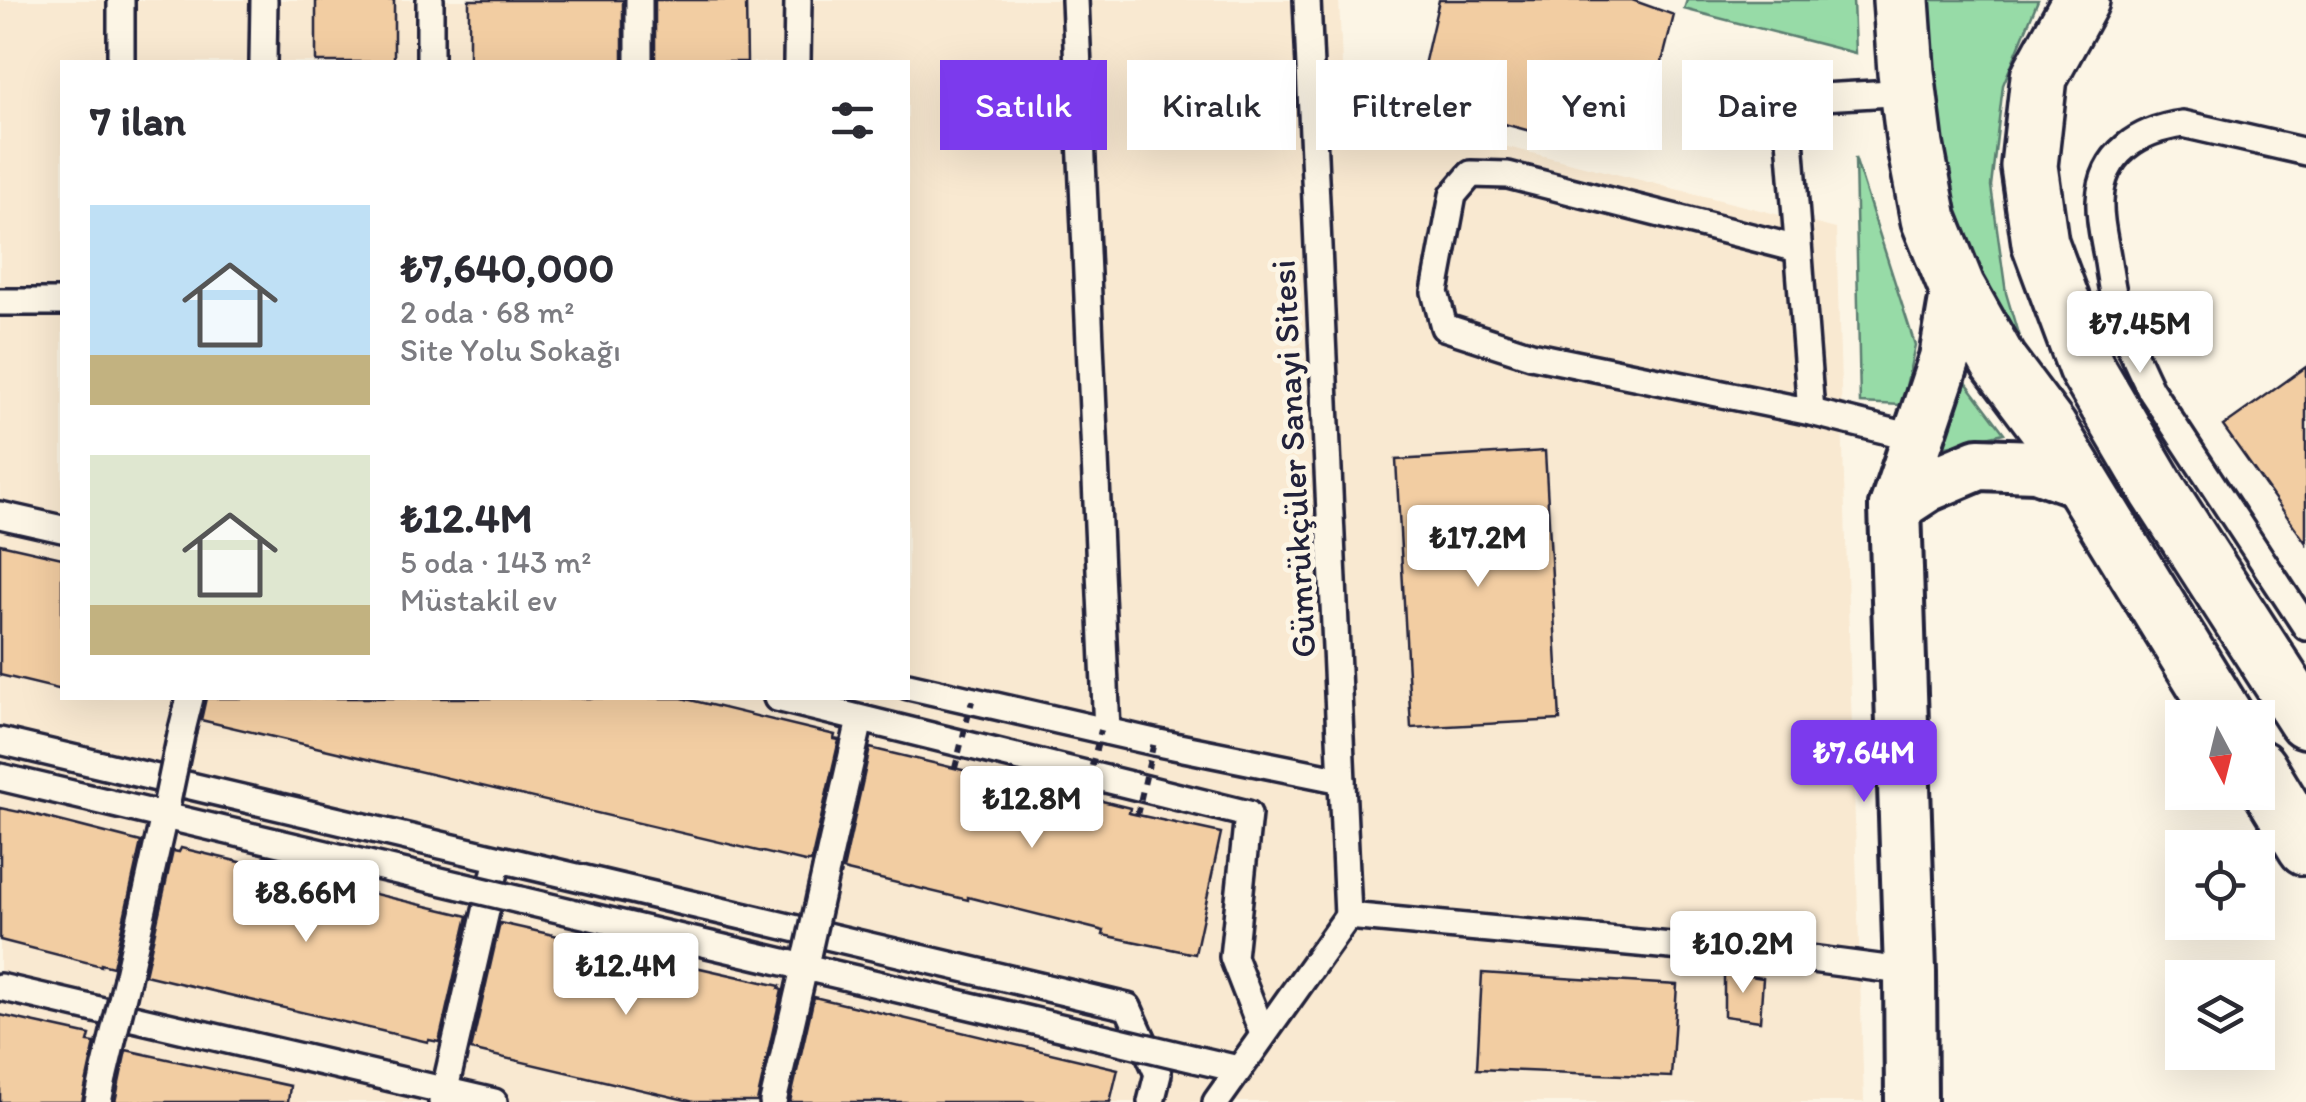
<!DOCTYPE html>
<html lang="tr">
<meta charset="utf-8">
<style>
body{margin:0;font-family:Itim,sans-serif;background:#f7f7f7;color:#2b2b33;height:100vh;display:flex;flex-direction:column;font-size:38px;white-space:nowrap}
*{box-sizing:border-box;margin:0}
p{font-size:32px;color:#7c7c81}
.icon{flex:none;width:55px;height:55px;fill:none;stroke:currentColor;stroke-width:2;stroke-linecap:round;stroke-linejoin:round}
.map{position:relative;flex:1;overflow:hidden}
.panel{position:absolute;left:60px;top:60px;width:850px;height:640px;display:flex;flex-direction:column;background:#fff;border-radius:0px;box-shadow:0 10px 40px #0002}
.panel>*{flex:none}
.guide{position:absolute;left:940px;top:60px;width:950px;height:90px;display:flex;gap:20px}
.needle{width:65px;rotate:173deg}
.tools{position:absolute;left:2165px;top:700px;display:grid;gap:20px}
.tools a{display:grid;place-items:center;width:110px;height:110px;border-radius:0px;background:#fff;box-shadow:0 10px 40px #0002;font-size:50px}
.price{position:absolute;translate:-50% -85px;padding:0 22px;border-radius:10px;background:#fff;color:#222;font-size:32px;line-height:65px;filter:drop-shadow(0 2px 5px #0008)}
.price::after{content:'';position:absolute;left:50%;top:60px;width:30px;height:22px;margin-left:-15px;background:inherit;clip-path:polygon(0 0,100% 0,50% 100%)}
.price.current{background:#7c3aed;color:#fff}
ul{padding:0;list-style:none}
li{display:flex;align-items:center;gap:30px;height:250px;padding:0 30px}
li span{display:grid;place-items:center;flex:none;width:280px;height:200px;border-radius:0px;color:#555}
li>.icon{margin-inline-start:auto}
span .icon{width:120px;height:120px;fill:#fffc;stroke-width:1}
li b{font-size:42px}
h2{display:flex;justify-content:space-between;align-items:center;height:120px;padding:0 30px;font-size:42px}
.pill{padding:0 35px;border-radius:0px;background:#fff;box-shadow:0 10px 40px #0002;font-size:35px;line-height:90px}
.pill.current{background:#7c3aed;color:#fff}
.map>svg:first-child{display:block}
.built{fill:#f9e9d1;fill-rule:evenodd}
.green{fill:#97dba7;stroke:#5c7e71;stroke-width:2.5}
.building{fill:#f2cda2;stroke:#22223b;stroke-width:2.5}
.lines{fill:none;stroke-linecap:round;stroke-linejoin:round}
.service-casing{stroke:#22223b;stroke-width:32}
.minor-casing{stroke:#22223b;stroke-width:58}
.secondary-casing{stroke:#22223b;stroke-width:62}
.service{stroke:#fcf5e5;stroke-width:25}
.minor{stroke:#fcf5e5;stroke-width:50}
.secondary{stroke:#fcf5e5;stroke-width:55}
.service-bridge-casing{stroke:#22223b;stroke-width:32;stroke-linecap:butt}
.path-bridge{stroke:#22223b;stroke-width:6;stroke-dasharray:8 8;stroke-linecap:butt}
.service-bridge{stroke:#fcf5e5;stroke-width:25}
.labels{text-anchor:middle;dominant-baseline:central;stroke-width:10;stroke-linejoin:round;paint-order:stroke}
.street-label{font-size:35px;fill:#22223b;stroke:#fcf5e5}
</style>
<div class="map">
<svg width="2306" height="1102" viewBox="0 0 2306 1102">
<rect width="100%" height="100%" fill="#fcf5e5"/>
<filter id="ink" filterUnits="userSpaceOnUse"><feTurbulence type="fractalNoise" baseFrequency=".01" numOctaves="2"/><feDisplacementMap in="SourceGraphic" scale="20" xChannelSelector="R" yChannelSelector="G"/><feConvolveMatrix kernelMatrix="1 2 1 2 8 2 1 2 1" color-interpolation-filters="sRGB"/></filter>
<g filter="url(#ink)">
<path class="built" d="M 0,0 L 1339,0 L 1344,106 L 1836,229 L 1864,1102 L 0,1102 ZM 62,62 L 908,62 L 908,698 L 62,698 Z"/>
<g class="green">
<polygon points="1687,0 1853,0 1855,53 1684,9"/>
<polygon points="1925,0 2038,0 2003,85 1991,186 2006,293 2036,395 1969,268 1940,135"/>
<polygon points="1855,158 1915,345 1902,405 1860,403"/>
<polygon points="1962,377 2004,433 1929,450"/>
</g>
<g class="building">
<rect x="316" y="0" width="78" height="62"/>
<rect x="469" y="0" width="154" height="62"/>
<polygon points="655,0 746,0 747,62 655,62"/>
<polygon points="1439,0 1632,0 1674,15 1646,125 1574,107 1567,141 1416,100"/>
<polygon points="2306,367 2306,543 2223,426"/>
<polygon points="1545,451 1560,720 1411,728 1396,460"/>
<polygon points="0,544 62,558 62,690 0,675"/>
<polygon points="206,698 682,698 835,735 834,739 839,740 811,862 805,862 201,720"/>
<polygon points="870,748 1013,782 1014,779 1130,808 1129,813 1221,833 1195,954 1103,935 1104,931 968,897 968,900 843,870"/>
<polygon points="0,808 19,812 20,811 141,842 113,967 101,964 101,966 0,940"/>
<polygon points="181,848 468,916 439,1042 429,1040 428,1042 145,975 173,851 179,852"/>
<polygon points="500,923 780,986 779,989 782,990 757,1102 694,1102 471,1050"/>
<polygon points="1724,972 1763,978 1760,1021 1724,1016"/>
<polygon points="1482,973 1677,985 1671,1077 1477,1069"/>
<polygon points="814,997 1118,1069 1110,1102 790,1102"/>
<polygon points="0,1015 90,1035 88,1042 95,1043 82,1102 0,1102"/>
<polygon points="126,1050 290,1086 288,1102 115,1102"/>
</g>
<g class="lines">
<defs>
<g id="service">
<polyline points="430,0 430,62"/>
<polyline points="1075,0 1107,731"/>
<polyline points="1307,0 1348,916"/>
<polyline points="121,62 121,0"/>
<polyline points="263,62 264,0"/>
<polyline points="639,62 639,0"/>
<polyline points="797,62 798,0"/>
<path d="M 2306,152 L 2183,124 C 2139,130 2102,153 2100,201 C 2099,219 2104,239 2107,256 C 2110,274 2112,293 2117,310 C 2125,337 2138,364 2150,389 L 2306,627"/>
<polyline points="1798,249 1508,175 1471,174 1453,195 1435,292 1444,327 1531,355 1811,412 1917,438"/>
<polyline points="0,302 62,302"/>
<polyline points="1811,412 1787,99 1909,92"/>
<polyline points="0,515 62,529"/>
<polyline points="908,686 1154,742 1342,780"/>
<polyline points="777,698 1248,814 1233,957 1263,1034"/>
<polyline points="182,730 190,698"/>
<polyline points="0,741 1128,1007 1158,1074 1151,1102"/>
<polyline points="0,777 461,886"/>
<polyline points="826,870 860,720"/>
<polyline points="520,900 1098,1036"/>
<polyline points="1348,916 1811,959 1910,972"/>
<polyline points="127,979 167,803"/>
<polyline points="0,987 494,1102"/>
<polyline points="1195,1059 1238,1069"/>
<polyline points="98,1102 104,1074"/>
<polyline points="442,1102 498,859"/>
<polyline points="773,1102 808,951"/>
<polyline points="1216,1102 1348,916"/>
</g>
<g id="minor">
<polyline points="1895,507 1927,486 1979,464 2036,466 2081,482"/>
<polyline points="1911,1102 1910,972 1895,507 1945,358 1957,288"/>
</g>
<g id="secondary">
<polyline points="1901,0 1906,72 1915,145 1929,219 1957,288 1998,361 2049,429 2226,718"/>
<polyline points="2081,0 2039,77 2029,166 2040,243 2086,367 2158,490 2306,720"/>
<polyline points="2258,768 2306,847"/>
</g>
</defs>
<use href="#service" class="service-casing"/>
<use href="#minor" class="minor-casing"/>
<use href="#secondary" class="secondary-casing"/>
<use href="#service" class="service"/>
<use href="#minor" class="minor"/>
<use href="#secondary" class="secondary"/>
<defs>
<g id="service-bridge">
<polyline points="167,802 182,730"/>
<polyline points="461,886 520,900"/>
<polyline points="808,951 826,870"/>
<polyline points="1098,1036 1195,1059"/>
<polyline points="104,1074 127,979"/>
</g>
</defs>
<use href="#service-bridge" class="service-bridge-casing"/>
<g class="path-bridge">
<polyline points="955,768 972,701"/>
<polyline points="1084,797 1101,730"/>
<polyline points="1137,815 1154,742"/>
</g>
<use href="#service-bridge" class="service-bridge"/>
</g>
</g>
<g class="labels">
<g class="street-label">
<text transform="translate(1293 459) rotate(-93)">Gümrükçüler Sanayi Sitesi</text>
</g>
</g>
</svg>
<div class="tools">
<a><svg class="needle" viewBox="-14 -14 28 28"><path d="M0-13l5 13h-10z" fill="#e53935"/><path d="M0 13l5-13h-10z" fill="#7c7c81"/></svg></a>
<a><svg class="icon" aria-label="locate" viewBox="0 0 24 24"><circle cx="12" cy="12" r="6"/><path d="M12 2v4M12 18v4M2 12h4M18 12h4"/></svg></a>
<a><svg class="icon" aria-label="layers" viewBox="0 0 24 24"><path d="M12 4l9 5-9 5-9-5zM3 14l9 5 9-5"/></svg></a>
</div>
<b class="price" style="left:2140px;top:376px">₺7.45M</b>
<b class="price" style="left:1478px;top:590px">₺17.2M</b>
<b class="price current" style="left:1864px;top:805px">₺7.64M</b>
<b class="price" style="left:1032px;top:851px">₺12.8M</b>
<b class="price" style="left:306px;top:945px">₺8.66M</b>
<b class="price" style="left:1743px;top:996px">₺10.2M</b>
<b class="price" style="left:626px;top:1018px">₺12.4M</b>
<div class="guide">
<a class="pill current">Satılık</a>
<a class="pill">Kiralık</a>
<a class="pill">Filtreler</a>
<a class="pill">Yeni</a>
<a class="pill">Daire</a>
</div>
<section class="panel">
<h2>7 ilan<svg class="icon" aria-label="filters" viewBox="0 0 24 24"><path d="M4 7h16M4 17h16"/><circle cx="9" cy="7" r="2"/><circle cx="15" cy="17" r="2"/></svg></h2>
<ul>
<li><span style="background:linear-gradient(#bfe0f5 75%,#c2b280 0)"><svg class="icon" aria-label="home" viewBox="0 0 24 24"><path d="M3 11l9-7 9 7M6 9v11h12V9"/></svg></span><div><b>₺7,640,000</b><p>2 oda · 68 m²</p><p>Site Yolu Sokağı</p></div></li>
<li><span style="background:linear-gradient(#dfe7d0 75%,#c2b280 0)"><svg class="icon" aria-label="home" viewBox="0 0 24 24"><path d="M3 11l9-7 9 7M6 9v11h12V9"/></svg></span><div><b>₺12.4M</b><p>5 oda · 143 m²</p><p>Müstakil ev</p></div></li>
</ul>
</section>
</div>
